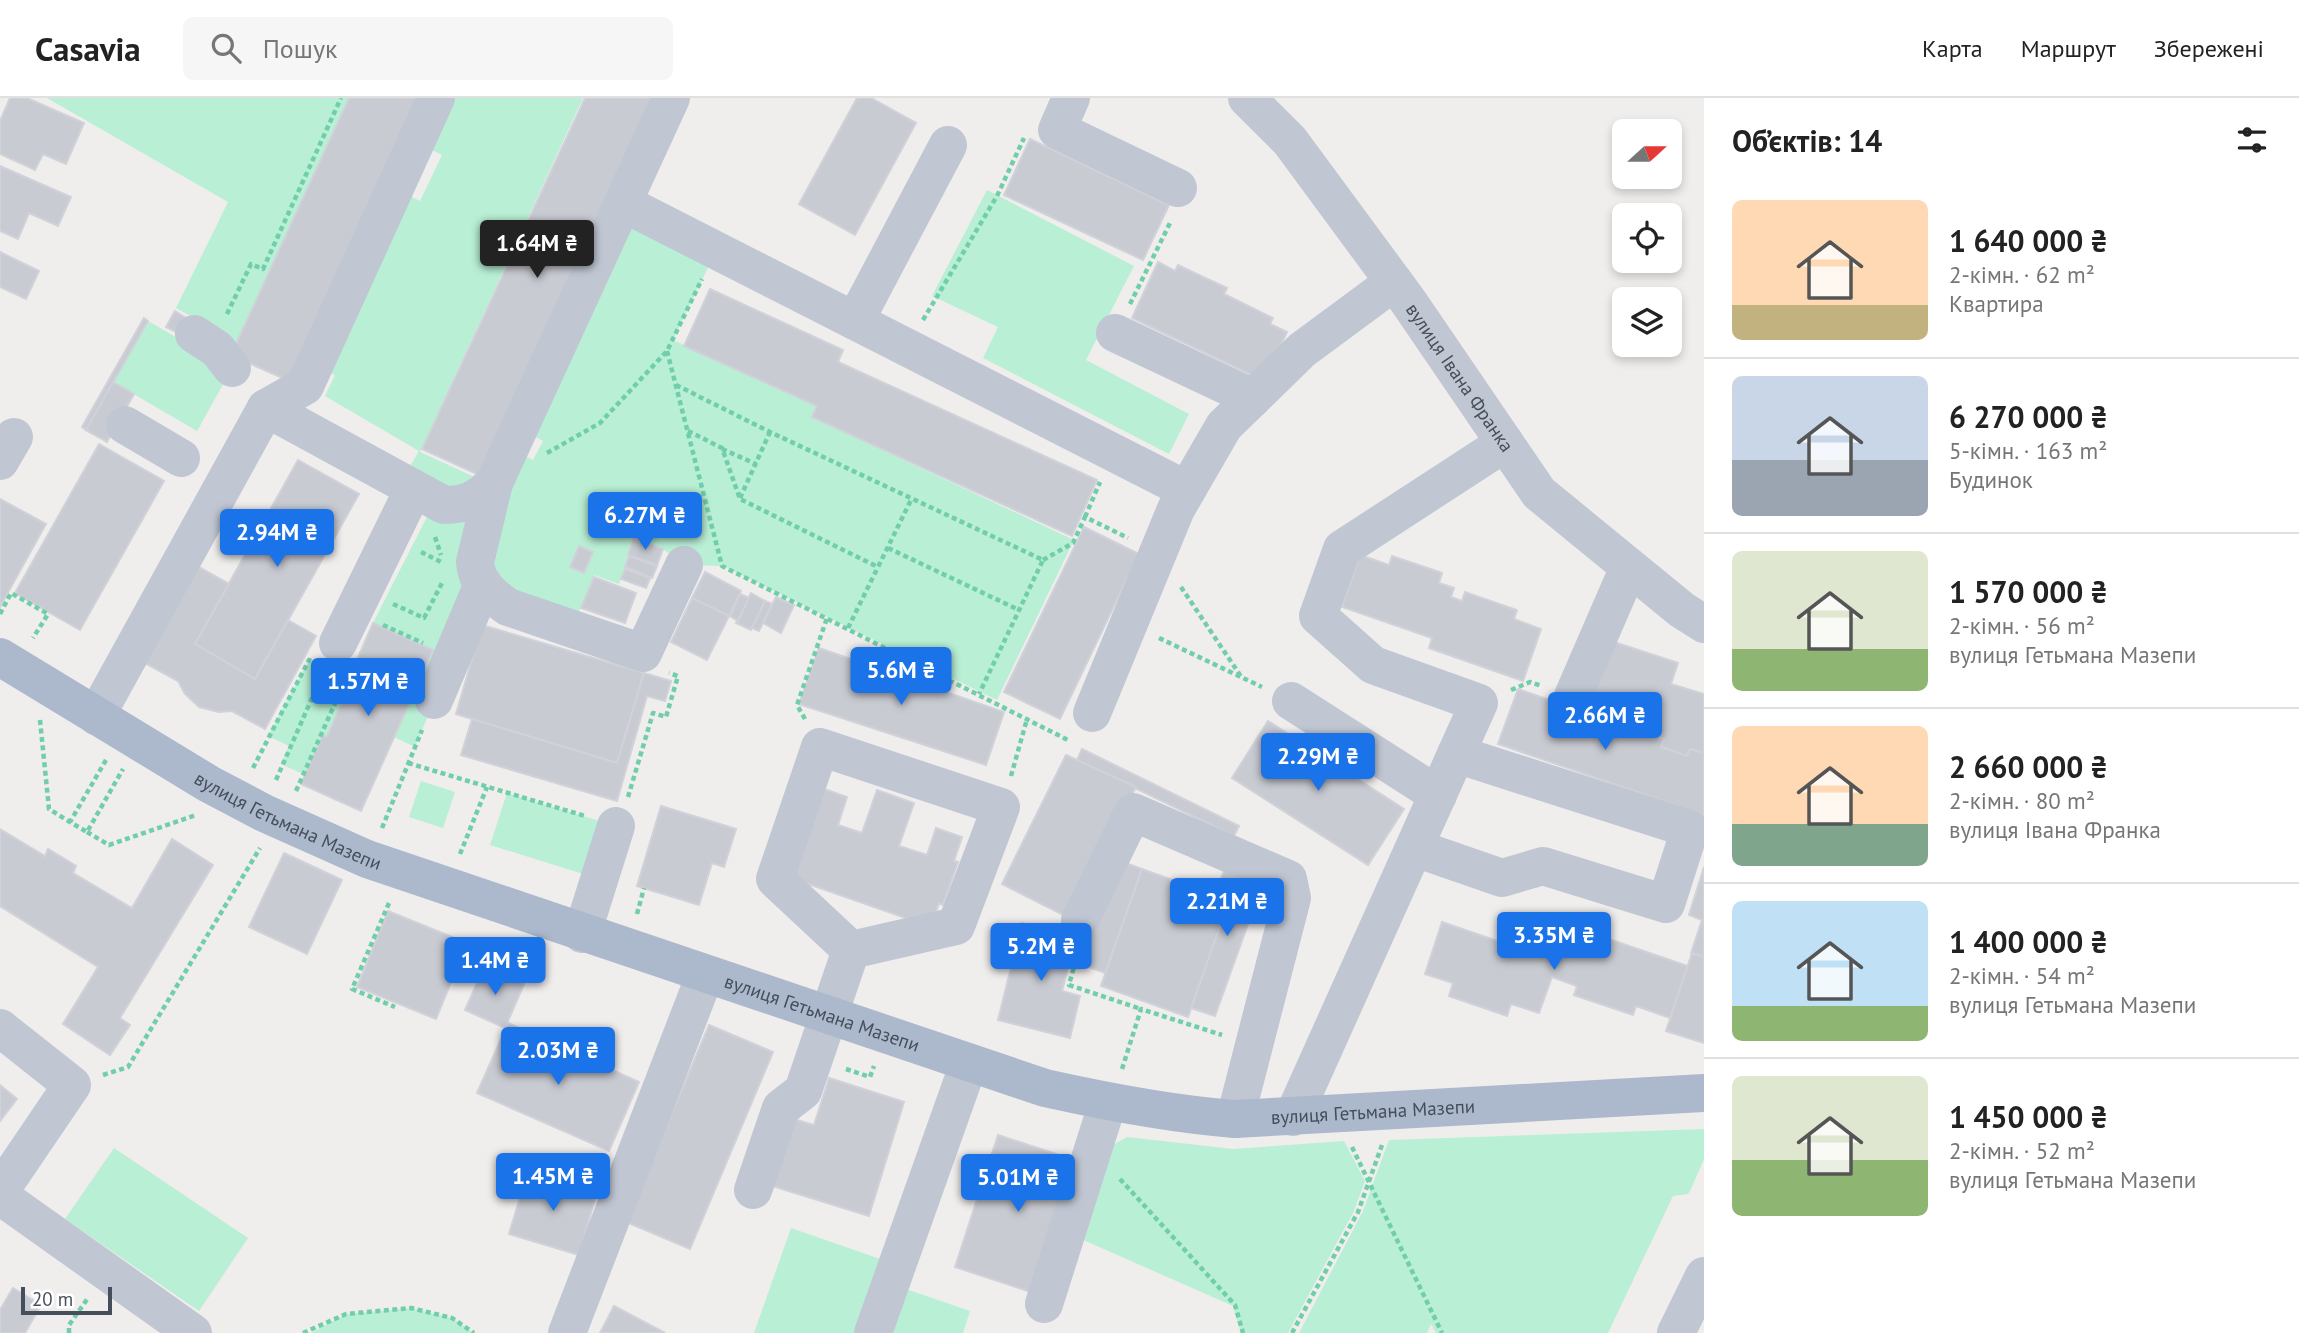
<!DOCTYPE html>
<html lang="uk">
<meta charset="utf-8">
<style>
body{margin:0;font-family:"PT Sans",sans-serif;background:#f6f6f6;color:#222;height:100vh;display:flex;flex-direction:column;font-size:26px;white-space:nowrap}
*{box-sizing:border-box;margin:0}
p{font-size:23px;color:#767676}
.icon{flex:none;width:38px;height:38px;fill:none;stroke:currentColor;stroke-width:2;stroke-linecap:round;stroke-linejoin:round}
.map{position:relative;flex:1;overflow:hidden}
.sheet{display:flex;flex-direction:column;background:#fff;width:595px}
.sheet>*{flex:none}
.needle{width:46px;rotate:69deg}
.controls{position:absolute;left:1612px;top:21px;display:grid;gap:14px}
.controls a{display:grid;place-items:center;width:70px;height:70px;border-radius:10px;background:#fff;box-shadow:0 4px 10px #0003;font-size:35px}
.scale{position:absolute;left:21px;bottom:18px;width:91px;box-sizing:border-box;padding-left:7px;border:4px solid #454e5b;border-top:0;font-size:19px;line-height:24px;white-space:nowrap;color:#454e5b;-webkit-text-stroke:5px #fff;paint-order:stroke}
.price{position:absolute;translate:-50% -60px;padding:0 16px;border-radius:7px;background:#1a73e8;color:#fff;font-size:23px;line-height:46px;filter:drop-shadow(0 2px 4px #0008)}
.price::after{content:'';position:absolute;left:50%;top:42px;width:21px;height:16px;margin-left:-10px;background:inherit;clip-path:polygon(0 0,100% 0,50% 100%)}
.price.current{background:#222;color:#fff}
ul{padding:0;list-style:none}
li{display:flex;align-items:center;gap:21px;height:175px;padding:0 28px}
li+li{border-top:2px solid #e0e0e0}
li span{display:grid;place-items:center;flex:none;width:196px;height:140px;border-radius:10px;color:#555}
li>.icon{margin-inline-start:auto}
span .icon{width:84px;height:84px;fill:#fffc;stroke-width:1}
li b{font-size:30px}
h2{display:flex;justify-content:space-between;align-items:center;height:84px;padding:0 28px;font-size:30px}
header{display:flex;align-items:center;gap:42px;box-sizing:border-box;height:98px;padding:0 35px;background:#fff;border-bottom:2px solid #e0e0e0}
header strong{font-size:33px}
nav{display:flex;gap:38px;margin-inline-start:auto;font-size:24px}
.search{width:490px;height:63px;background:#f6f6f6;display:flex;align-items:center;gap:18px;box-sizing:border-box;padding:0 24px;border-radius:10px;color:#767676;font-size:26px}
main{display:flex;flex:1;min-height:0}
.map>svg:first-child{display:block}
.green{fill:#b9efd5}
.building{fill:#c9cbd3;stroke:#d1d2d9;stroke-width:2}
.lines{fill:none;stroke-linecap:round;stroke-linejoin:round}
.path{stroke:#71ceab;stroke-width:4.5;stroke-dasharray:5 3.5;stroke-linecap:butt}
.minor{stroke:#c0c7d3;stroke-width:38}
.major{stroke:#acb9cd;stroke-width:38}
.labels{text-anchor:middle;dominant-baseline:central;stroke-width:5;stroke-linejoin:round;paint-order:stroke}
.street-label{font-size:19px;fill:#454e5b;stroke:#fff}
</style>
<header>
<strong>Casavia</strong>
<div class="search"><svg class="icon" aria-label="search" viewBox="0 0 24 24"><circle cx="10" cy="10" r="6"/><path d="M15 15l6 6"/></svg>Пошук</div>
<nav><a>Карта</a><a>Маршрут</a><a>Збережені</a></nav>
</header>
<main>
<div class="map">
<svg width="1704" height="1235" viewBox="0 0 1704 1235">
<rect width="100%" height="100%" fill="#f0eded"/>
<g class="green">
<polygon points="47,0 349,0 231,257 207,227 176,210 228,104"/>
<polygon points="436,0 583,0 420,354 479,381 510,350 533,362 543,343 519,330 623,105 716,153 673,242 817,308 812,319 1074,442 997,602 723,468 684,467 663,451 634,440 619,486 594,477 581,510 576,517 483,486 415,649 394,639 433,552 373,525 435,403 409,370 419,353 325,298 335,277 315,267 394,90 420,103 442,57 416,44"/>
<polygon points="987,92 1134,168 1086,262 1189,316 1169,356 983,260 998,229 932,198"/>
<polygon points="148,223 214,261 226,281 197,333 113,284"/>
<polygon points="309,562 325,571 319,585 344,599 327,639 323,637 305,677 281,666 289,648 268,638"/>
<polygon points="421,683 455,694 443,730 409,719"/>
<polygon points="507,695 616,728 599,781 490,747"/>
<polygon points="1704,1031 1704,1061 1690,1093 1688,1096 1673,1098 1608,1235 1436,1235 1431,1226 1427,1235 1299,1235 1363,1113 1389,1042"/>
<polygon points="1127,1039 1233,1051 1344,1043 1365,1083 1354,1113 1288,1235 1241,1235 1233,1208 1072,1137 1099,1055"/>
<polygon points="114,1050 248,1140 199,1213 65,1121"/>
<polygon points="791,1130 883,1162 857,1235 754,1235"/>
<polygon points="903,1190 970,1213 963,1235 885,1235"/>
<polygon points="411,1210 452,1220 474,1235 311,1235 346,1216"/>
</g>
<g class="building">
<polygon points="10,0 27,0 84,25 66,66 43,56 35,72 0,56 0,23"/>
<polygon points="349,0 418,0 289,283 231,257"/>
<polygon points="585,0 657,0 481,378 422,351"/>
<polygon points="857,0 871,0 916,25 855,137 799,106"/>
<polygon points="1030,41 1169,107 1143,162 1004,97"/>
<polygon points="0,68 71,99 58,128 29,115 18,141 0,133"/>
<polygon points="0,154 39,173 26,201 0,189"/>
<polygon points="1158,164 1175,173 1178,167 1227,190 1224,196 1273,220 1270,226 1287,234 1264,283 1132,220"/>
<polygon points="710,191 843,252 838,264 1097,382 1072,438 812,319 817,308 684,248"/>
<polygon points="175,213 194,225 186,239 166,229"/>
<polygon points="144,220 148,223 86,332 82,329"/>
<polygon points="113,284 134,296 107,344 86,332"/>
<polygon points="99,346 164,383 80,532 15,495"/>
<polygon points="298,362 359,396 255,581 195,546"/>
<polygon points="0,401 46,426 0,509"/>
<polygon points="1084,429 1139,456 1060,621 1004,594"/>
<polygon points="634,440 663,451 657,467 628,457"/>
<polygon points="579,448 593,454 584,475 570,469"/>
<polygon points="1360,457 1389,467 1392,458 1442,475 1439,485 1454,490 1451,499 1462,503 1465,494 1517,512 1514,521 1541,531 1523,583 1429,550 1432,540 1342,509"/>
<polygon points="629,458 657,468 652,480 625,469"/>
<polygon points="199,469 229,486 195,546 255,581 288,522 316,538 265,631 232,613 219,614 199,609 185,596 178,583 145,565"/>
<polygon points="625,471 650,480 646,490 621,481"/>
<polygon points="705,474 741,493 729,518 692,500"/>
<polygon points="594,479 636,495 625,525 581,510"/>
<polygon points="751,495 765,503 751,532 736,525"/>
<polygon points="740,496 749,500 738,523 730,518"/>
<polygon points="776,499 794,507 781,535 763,525"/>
<polygon points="692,500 729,518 707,562 671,544"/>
<polygon points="765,503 772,506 759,533 752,530"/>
<polygon points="373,525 433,552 361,713 301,686 323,637 327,639 344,599 353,602 364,576 353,571"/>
<polygon points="482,527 644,575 617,665 456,616"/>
<polygon points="1614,544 1678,565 1671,586 1704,596 1704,655 1690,651 1687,658 1661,649 1664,641 1610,623 1607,631 1581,622"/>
<polygon points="819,550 1004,614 986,667 799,606"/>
<polygon points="644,575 671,583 665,603 647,598 617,703 461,657 472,621 617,665"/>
<polygon points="1518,591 1584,614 1581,622 1607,631 1610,623 1664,641 1661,649 1687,658 1690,651 1704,655 1704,717 1498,646"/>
<polygon points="1268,623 1404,711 1368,767 1232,680"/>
<polygon points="1082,651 1239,728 1234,738 1077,662"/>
<polygon points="1066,657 1136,689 1069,820 1002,786"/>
<polygon points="819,689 847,699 838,727 862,735 877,692 914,705 899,748 927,757 936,730 962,739 954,763 958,764 943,807 939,805 931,829 788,779"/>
<polygon points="661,708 736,731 724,769 712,765 699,807 637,788"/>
<polygon points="0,731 45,758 48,751 76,768 73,775 132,810 172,741 213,767 120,920 130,927 110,957 63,926 98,869 0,808"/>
<polygon points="284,755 342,782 307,856 249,829"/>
<polygon points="1115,761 1142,771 1105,875 1078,865"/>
<polygon points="1704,769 1704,859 1691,855 1702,822 1689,817"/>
<polygon points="1225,770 1263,784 1215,918 1191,910 1229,802 1215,797"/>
<polygon points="1142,771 1229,802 1188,919 1101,888"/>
<polygon points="388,813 467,845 436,921 357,889"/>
<polygon points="1442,824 1556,863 1568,827 1688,868 1670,920 1636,908 1633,917 1574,897 1577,888 1552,879 1539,915 1511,906 1507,918 1449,898 1453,885 1425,876"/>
<polygon points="1022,825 1076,839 1062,893 1080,898 1070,940 998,922"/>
<polygon points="1692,855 1704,859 1704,945 1666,933"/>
<polygon points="484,869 524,886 505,930 465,912"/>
<polygon points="508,925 639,984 609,1053 477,995"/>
<polygon points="709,927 773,954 690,1151 626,1124"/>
<polygon points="829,980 904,1004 869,1118 766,1086 787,1019 814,1027"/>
<polygon points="0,987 17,1001 0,1023"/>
<polygon points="998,1037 1080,1064 1037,1196 955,1169"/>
<polygon points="528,1073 597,1094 579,1157 509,1136"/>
<polygon points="13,1190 41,1207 25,1235 0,1235 0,1212"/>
<polygon points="614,1208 665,1235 600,1235"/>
</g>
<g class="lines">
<g class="path">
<polyline points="1130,206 1171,123"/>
<polyline points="227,216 251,166 263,171 341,0"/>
<polyline points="923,222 997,98 1024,40"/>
<polyline points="667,253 722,468 1068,642"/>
<polyline points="676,287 770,334 1043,462 979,596"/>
<polyline points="688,333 722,350 740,401 878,469 912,400"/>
<polyline points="722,351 756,366"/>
<polyline points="547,355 600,325 667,253 702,181"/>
<polyline points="740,400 770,334"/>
<polyline points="1085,419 1100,384"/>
<polyline points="435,439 441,457"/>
<polyline points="888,450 1019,512"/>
<polyline points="421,454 441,464"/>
<polyline points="1043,462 1073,445 1085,419 1128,440"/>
<polyline points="1181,489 1242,580"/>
<polyline points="393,506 424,520 443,483"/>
<polyline points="0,516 11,495 48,516 33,540"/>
<polyline points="383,527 423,545"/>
<polyline points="848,530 878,469"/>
<polyline points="1159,540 1262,589"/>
<polyline points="1511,592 1530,584 1542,588"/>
<polyline points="805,621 797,607 827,520"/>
<polyline points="40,622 49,711 70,724"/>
<polyline points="106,662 70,724 87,734 123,671"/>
<polyline points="408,665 585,718"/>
<polyline points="253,670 309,562 311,563"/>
<polyline points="1011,678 1027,621"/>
<polyline points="276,682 323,575"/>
<polyline points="296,693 348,576"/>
<polyline points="628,699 653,615 666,619 678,578 669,575"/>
<polyline points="382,730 422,632"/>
<polyline points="87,734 109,747 196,717"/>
<polyline points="460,756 487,689"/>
<polyline points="389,805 352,891 395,909"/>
<polyline points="637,816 644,790"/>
<polyline points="1078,854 1069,887 1141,911"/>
<polyline points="846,971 870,979 874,968"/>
<polyline points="1122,971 1141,911 1222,937"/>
<polyline points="103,977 128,969 260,750"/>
<polyline points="1352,1049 1442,1235"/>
<polyline points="1120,1081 1235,1207 1243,1235"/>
<polyline points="69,1235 69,1227 88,1200"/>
<polyline points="303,1235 346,1216 411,1210 452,1220 474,1235"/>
<polyline points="1292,1235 1358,1114 1382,1047"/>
</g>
<g class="minor">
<polyline points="1071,0 1057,32 1178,90"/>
<path id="s1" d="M 1247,0 L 1290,43 L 1408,203 L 1539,395 L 1682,512 L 1704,526"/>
<polyline points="623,105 1187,392"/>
<polyline points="855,223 948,47"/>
<polyline points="1115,235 1253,300"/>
<polyline points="194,236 217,251 232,270"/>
<path d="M 266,310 L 444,407 C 467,407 478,401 494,385 L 671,0"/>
<polyline points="125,327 181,360"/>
<polyline points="0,363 14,339"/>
<path d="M 494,385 L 475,464 C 476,485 492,498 508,509 L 643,555 L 684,467"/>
<polyline points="338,545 413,392"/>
<polyline points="1573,598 1629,469"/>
<polyline points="434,602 483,486"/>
<polyline points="1291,603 1438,697"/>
<polyline points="1092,615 1176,411 1224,328 1302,252 1394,184"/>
<polyline points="96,618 266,310 305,288 436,0"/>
<polygon points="820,649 1001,709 956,828 851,852 775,781"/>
<polyline points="1415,750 1502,780 1543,768 1666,806 1690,731 1456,656"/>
<polyline points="1080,822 1133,714 1288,781 1292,800 1235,1021"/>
<polyline points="582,836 616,728"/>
<polyline points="0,930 72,987 0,1093"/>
<polyline points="1293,1019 1479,605 1373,567 1318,518 1342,451 1505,345"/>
<polyline points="753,1092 781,1010 803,993 851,852"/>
<polyline points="0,1098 193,1235"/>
<polyline points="1044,1206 1108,1004"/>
<polyline points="567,1235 705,877"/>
<polyline points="873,1235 969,965"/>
<polyline points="1676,1235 1704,1178"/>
</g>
<path class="major" id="s2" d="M 0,559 L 209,686 L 264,715 L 367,761 L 1045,990 C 1108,1004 1170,1016 1235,1021 L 1704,995"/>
</g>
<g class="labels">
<g class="street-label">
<text stroke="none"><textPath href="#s1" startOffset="352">вулиця Івана Франка</textPath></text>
<text stroke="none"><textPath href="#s2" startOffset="332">вулиця Гетьмана Мазепи</textPath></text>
<text stroke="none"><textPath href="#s2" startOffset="900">вулиця Гетьмана Мазепи</textPath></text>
<text stroke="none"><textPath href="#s2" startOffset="1466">вулиця Гетьмана Мазепи</textPath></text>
</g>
</g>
</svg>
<div class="controls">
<a><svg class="needle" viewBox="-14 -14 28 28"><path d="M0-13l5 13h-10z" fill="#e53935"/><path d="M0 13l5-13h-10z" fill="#767676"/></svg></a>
<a><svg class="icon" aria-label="locate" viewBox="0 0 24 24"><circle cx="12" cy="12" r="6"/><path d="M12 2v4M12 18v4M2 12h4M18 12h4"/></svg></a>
<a><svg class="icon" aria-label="layers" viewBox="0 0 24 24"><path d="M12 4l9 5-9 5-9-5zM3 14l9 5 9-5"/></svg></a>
</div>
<div class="scale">20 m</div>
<b class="price current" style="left:537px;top:182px">1.64M ₴</b>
<b class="price" style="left:645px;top:454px">6.27M ₴</b>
<b class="price" style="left:277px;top:471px">2.94M ₴</b>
<b class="price" style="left:901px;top:609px">5.6M ₴</b>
<b class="price" style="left:368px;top:620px">1.57M ₴</b>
<b class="price" style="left:1605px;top:654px">2.66M ₴</b>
<b class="price" style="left:1318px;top:695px">2.29M ₴</b>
<b class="price" style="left:1227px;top:840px">2.21M ₴</b>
<b class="price" style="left:1554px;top:874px">3.35M ₴</b>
<b class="price" style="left:1041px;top:885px">5.2M ₴</b>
<b class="price" style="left:495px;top:899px">1.4M ₴</b>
<b class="price" style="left:558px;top:989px">2.03M ₴</b>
<b class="price" style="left:553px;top:1115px">1.45M ₴</b>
<b class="price" style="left:1018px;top:1116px">5.01M ₴</b>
</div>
<section class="sheet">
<h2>Об’єктів: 14<svg class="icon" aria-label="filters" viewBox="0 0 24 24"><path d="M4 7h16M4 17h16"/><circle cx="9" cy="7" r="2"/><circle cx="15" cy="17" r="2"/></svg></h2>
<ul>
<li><span style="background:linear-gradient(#ffd9b3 75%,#c2b280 0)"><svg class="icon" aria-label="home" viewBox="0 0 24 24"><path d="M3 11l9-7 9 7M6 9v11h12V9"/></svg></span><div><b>1 640 000 ₴</b><p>2-кімн. · 62 m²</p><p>Квартира</p></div></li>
<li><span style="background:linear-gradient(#c9d6e8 60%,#9aa5b1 0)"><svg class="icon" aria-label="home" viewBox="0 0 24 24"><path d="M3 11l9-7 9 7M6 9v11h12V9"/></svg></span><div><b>6 270 000 ₴</b><p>5-кімн. · 163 m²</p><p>Будинок</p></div></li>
<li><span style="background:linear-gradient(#dfe7d0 70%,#8fb573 0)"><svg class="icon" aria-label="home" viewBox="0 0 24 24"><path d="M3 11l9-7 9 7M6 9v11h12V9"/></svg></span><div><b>1 570 000 ₴</b><p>2-кімн. · 56 m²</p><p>вулиця Гетьмана Мазепи</p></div></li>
<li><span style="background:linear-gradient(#ffd9b3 70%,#7fa58c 0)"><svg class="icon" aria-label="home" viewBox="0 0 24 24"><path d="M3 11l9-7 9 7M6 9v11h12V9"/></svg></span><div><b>2 660 000 ₴</b><p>2-кімн. · 80 m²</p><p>вулиця Івана Франка</p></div></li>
<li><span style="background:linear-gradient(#bfe0f5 75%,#8fb573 0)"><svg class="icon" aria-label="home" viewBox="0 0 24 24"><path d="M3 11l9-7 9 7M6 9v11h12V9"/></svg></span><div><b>1 400 000 ₴</b><p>2-кімн. · 54 m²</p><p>вулиця Гетьмана Мазепи</p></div></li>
<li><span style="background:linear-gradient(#dfe7d0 60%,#8fb573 0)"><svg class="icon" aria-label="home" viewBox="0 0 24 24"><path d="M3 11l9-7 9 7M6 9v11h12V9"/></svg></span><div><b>1 450 000 ₴</b><p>2-кімн. · 52 m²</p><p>вулиця Гетьмана Мазепи</p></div></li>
</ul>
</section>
</main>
